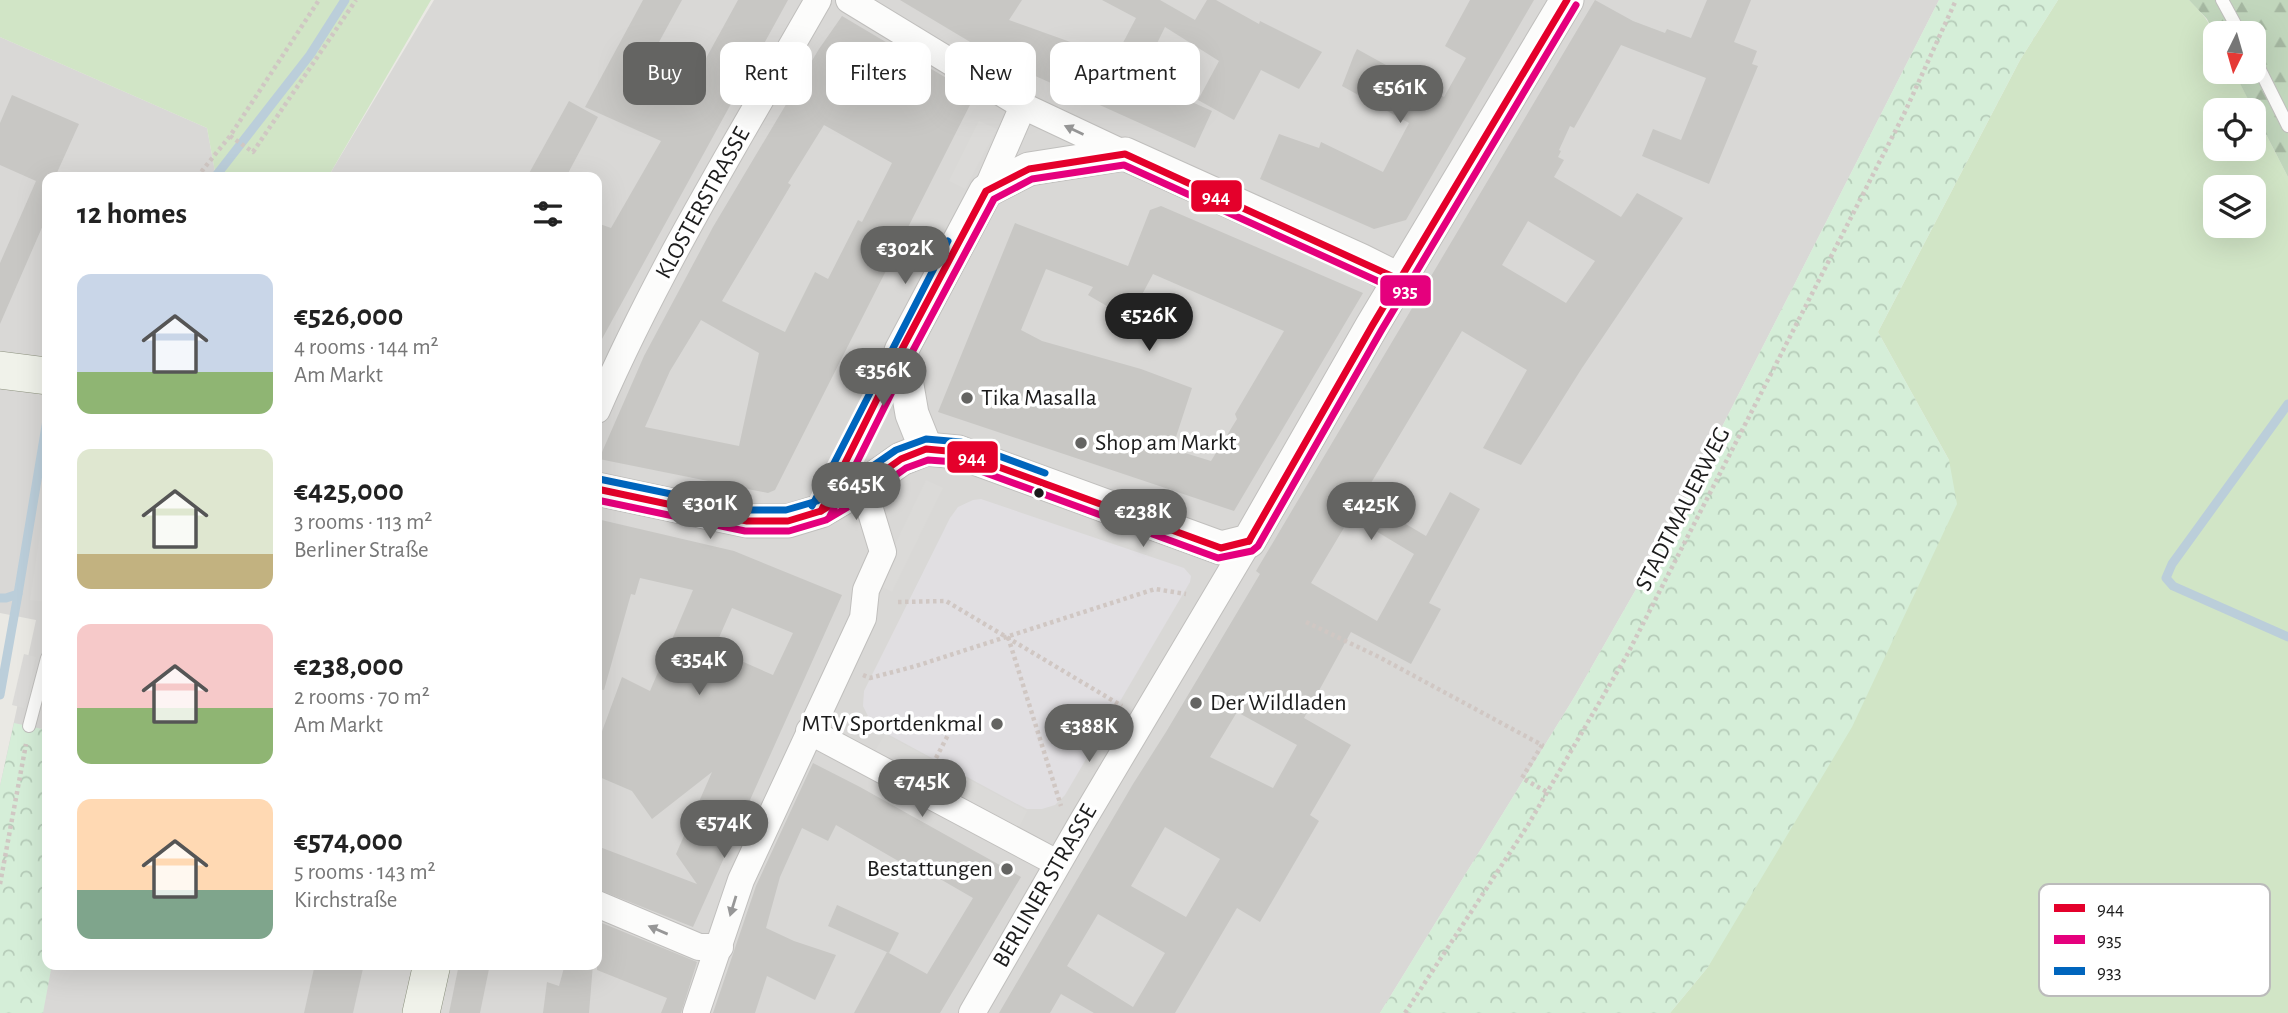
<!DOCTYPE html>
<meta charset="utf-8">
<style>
body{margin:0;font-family:"Alegreya Sans",sans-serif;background:#f2f2f2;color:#222;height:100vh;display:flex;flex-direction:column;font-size:26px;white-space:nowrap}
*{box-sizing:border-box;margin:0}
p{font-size:23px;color:#767676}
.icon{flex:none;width:38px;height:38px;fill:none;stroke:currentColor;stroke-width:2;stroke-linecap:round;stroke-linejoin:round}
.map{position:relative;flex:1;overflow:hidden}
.drawer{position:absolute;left:42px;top:172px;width:560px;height:798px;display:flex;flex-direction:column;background:#fff;border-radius:14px;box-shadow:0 7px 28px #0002}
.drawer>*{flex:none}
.hud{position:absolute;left:623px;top:42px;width:665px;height:63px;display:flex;gap:14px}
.needle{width:46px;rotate:185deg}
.tools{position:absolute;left:2203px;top:21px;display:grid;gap:14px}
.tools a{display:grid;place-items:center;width:63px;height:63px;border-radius:14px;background:#fff;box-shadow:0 7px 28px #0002;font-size:35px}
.price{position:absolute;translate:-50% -60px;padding:0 16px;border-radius:24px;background:#646462;color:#fff;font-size:23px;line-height:46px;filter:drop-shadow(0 2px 4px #0008)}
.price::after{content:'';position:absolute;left:50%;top:42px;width:21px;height:16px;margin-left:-10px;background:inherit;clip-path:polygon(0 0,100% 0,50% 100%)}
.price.selected{background:#222;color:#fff}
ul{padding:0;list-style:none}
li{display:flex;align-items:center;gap:21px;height:175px;padding:0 35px}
li span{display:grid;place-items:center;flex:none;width:196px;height:140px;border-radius:14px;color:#555}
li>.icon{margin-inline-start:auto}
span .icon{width:84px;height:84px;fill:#fffc;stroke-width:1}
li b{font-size:30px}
h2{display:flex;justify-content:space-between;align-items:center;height:84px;padding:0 35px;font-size:30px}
.pill{padding:0 24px;border-radius:14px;background:#fff;box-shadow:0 7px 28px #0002;font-size:24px;line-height:63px}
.pill.selected{background:#646462;color:#fff}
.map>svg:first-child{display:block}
.residential{fill:#d9d8d6}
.grass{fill:#d1e5c6;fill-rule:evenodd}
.forest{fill:url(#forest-firs)}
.park{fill:url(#park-crowns)}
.parking{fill:#dbdad8}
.plaza{fill:#e1dfe2}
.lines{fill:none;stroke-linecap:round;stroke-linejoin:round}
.stream{stroke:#bbceda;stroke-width:9}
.building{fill:#c8c7c4;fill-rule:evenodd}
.service-casing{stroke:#c0bfbd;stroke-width:14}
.minor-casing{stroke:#c0bfbd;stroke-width:28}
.tertiary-casing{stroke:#c0bfbd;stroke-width:35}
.secondary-casing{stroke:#8d927f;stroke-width:38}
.path{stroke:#d0c7c3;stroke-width:4.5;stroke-dasharray:3.5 3.5;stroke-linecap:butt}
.service{stroke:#fcfcfb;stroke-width:12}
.minor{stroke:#fcfcfb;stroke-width:26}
.tertiary{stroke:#fcfcfb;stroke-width:33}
.secondary{stroke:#f0f2ea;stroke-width:37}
.bus-1-casing{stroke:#fff;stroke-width:12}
.bus-2-casing{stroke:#fff;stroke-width:12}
.bus-3-casing{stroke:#fff;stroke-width:12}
.bus-1{stroke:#e4002b;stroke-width:7}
.bus-2{stroke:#e5007d;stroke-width:7}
.bus-3{stroke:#0065bd;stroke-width:7}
.oneway{fill:#979797}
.poi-dot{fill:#646462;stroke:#fff;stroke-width:2.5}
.bus-dot{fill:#1c1c1c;stroke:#fff;stroke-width:2.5}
.labels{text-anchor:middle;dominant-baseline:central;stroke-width:7;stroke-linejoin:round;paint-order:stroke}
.street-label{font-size:24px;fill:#1c1c1c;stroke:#fff}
.poi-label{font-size:24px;fill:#1c1c1c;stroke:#fff;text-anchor:start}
.key{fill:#fff;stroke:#bbb;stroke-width:2}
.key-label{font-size:19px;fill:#1c1c1c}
.line-badge{stroke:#fff;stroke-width:2.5}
.badge-label{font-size:19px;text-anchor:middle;font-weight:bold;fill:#fff}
</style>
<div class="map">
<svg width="2288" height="1013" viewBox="0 0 2288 1013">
<defs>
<pattern id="forest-firs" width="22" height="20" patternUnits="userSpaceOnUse" patternTransform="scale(1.75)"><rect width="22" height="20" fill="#c1d6bc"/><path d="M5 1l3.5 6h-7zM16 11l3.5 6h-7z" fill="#a5b7a1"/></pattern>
<pattern id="park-crowns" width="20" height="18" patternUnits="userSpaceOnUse" patternTransform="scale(1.75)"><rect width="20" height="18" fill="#d5eed8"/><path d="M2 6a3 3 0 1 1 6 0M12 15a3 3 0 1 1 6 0" fill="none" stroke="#b6ccb9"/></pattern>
</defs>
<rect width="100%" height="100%" fill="#eae9e4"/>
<polygon class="residential" points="434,0 1939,0 1667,535 1575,696 1380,1013 0,1013 0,786 36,620 0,613 0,37 207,128 216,177 47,177 47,964 597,964 597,177 328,177"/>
<g class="grass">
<polygon points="0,0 431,0 328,177 216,177 207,128 0,37"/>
<path d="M 2058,0 L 2189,0 C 2217,28 2215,33 2216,72 L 2234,72 L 2254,110 L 2216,110 L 2216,149 L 2254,149 L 2254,111 L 2288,177 L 2288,1013 L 1670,1013 L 1708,967 L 1949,460 L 1878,332 L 2020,60 ZM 2216,187 L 2254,187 L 2254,226 L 2216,226 Z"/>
</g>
<polygon class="forest" points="2189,0 2288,0 2288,177 2234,72 2254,72 2254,33 2216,33 2215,35 2207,19"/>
<g class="park">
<polygon points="1939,0 2058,0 2020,60 1878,332 1949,460 1957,504 1852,727 1708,967 1670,1013 1380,1013 1575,696 1667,535"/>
<polygon points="14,723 47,730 47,964 52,964 43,1013 0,1013 0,786"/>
</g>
<g class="parking">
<polygon points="979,121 997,129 965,189 949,181"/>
<polygon points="926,480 943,488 892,592 876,584"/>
<polygon points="47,488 47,602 30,600"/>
<polygon points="24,654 36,657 24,708 12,705"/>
<polygon points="885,734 1027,811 1018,829 875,751"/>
</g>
<polygon class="plaza" points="981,499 1184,568 1191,576 1190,582 1065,795 1055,805 1042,809 1027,809 1021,806 880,730 872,724 863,706 864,691 950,518 958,507 973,500"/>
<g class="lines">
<g class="stream">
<polyline points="215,177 310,55 345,0"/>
<polyline points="2288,404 2172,564 2166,578 2173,586 2288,637"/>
<polyline points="0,598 6,598 18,594 47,420"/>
<polyline points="0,695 18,594"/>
</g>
</g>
<g class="building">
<polygon points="643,0 682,0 636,84 682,102 738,0 788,0 597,348 597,223 611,228 661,141 585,107"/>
<polygon points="900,0 1022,0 1009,20 1115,58 1136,18 1102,0 1160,0 1195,20 1207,0 1216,0 1259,24 1260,21 1322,52 1299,89 1261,70 1234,120 1198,100 1219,61 1165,27 1142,74 1158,82 1156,86 1212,111 1195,148 1002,61"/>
<polygon points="1470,0 1534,0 1406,220 1374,229 1260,179 1279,134 1319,148 1321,142 1383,172 1409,123 1342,86 1354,55 1357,49 1444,97 1466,58 1445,46"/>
<path d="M 1595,0 L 1633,21 L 1665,33 L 1667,29 L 1691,38 L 1707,0 L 1751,0 L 1734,42 L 1757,51 L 1752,64 L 1758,66 L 1709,184 L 1642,156 L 1653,129 L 1681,140 L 1706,78 L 1621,45 L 1574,128 L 1570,126 L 1559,150 L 1561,151 L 1558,157 L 1564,160 L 1554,177 L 1621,217 L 1637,193 L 1683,218 L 1582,368 L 1521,465 L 1483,448 L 1527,370 L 1462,331 L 1362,498 L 1426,536 L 1450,492 L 1480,509 L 1429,603 L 1441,609 L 1411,664 L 1351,632 L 1304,718 L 1351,745 L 1310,815 L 1319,821 L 1260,922 L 1237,908 L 1175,1013 L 1094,1013 L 1061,994 L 1050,1013 L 999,1013 L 1133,784 L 1166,732 L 1260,574 L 1256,571 ZM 1528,221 L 1595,261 L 1566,303 L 1502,265 ZM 1351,516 L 1414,554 L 1377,621 L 1311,583 ZM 1237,712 L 1297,745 L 1273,788 L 1210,757 ZM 1165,827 L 1220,859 L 1186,917 L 1131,886 ZM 1098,914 L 1165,953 L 1133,1007 L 1067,966 Z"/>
<path d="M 842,16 L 975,95 L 775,490 L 768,493 L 599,459 L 644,356 L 713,227 L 819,49 ZM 824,125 L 892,163 L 862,222 L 858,220 L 828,279 L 815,272 L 785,332 L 722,301 L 791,185 L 788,183 ZM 701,320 L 759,353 L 739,446 L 645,427 L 670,371 Z"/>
<polygon points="12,95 79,124 55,177 47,177 47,216 0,324 0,263 36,181 0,165 0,123"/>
<polygon points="569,101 598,117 566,177 527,177"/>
<path d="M 1161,206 L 1363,293 L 1234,511 L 938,412 L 1015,223 L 1128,266 L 1150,210 ZM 1046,269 L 1093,287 L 1088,295 L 1129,319 L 1153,274 L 1284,331 L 1235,414 L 1237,419 L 1211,461 L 1172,449 L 1192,388 L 1141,369 L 1042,341 L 1021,330 Z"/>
<path d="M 597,519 L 734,551 L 842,595 L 693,927 L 597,889 L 597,846 L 697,884 L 676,854 L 712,772 L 652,819 L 632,791 L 597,776 L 597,745 L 622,677 L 650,691 L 693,590 L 640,578 L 635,595 L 631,594 L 604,690 L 597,689 ZM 732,608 L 793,633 L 773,675 L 714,649 Z"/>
<polygon points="813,763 860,787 1021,877 940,1013 854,1013 887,952 927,974 973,898 928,872 926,877 836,825 828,841 802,828 780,877 766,928 794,941 836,955 815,1000 767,976 755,1013 713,1013 756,886"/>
<polygon points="837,905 899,933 889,953 828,926"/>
<polygon points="597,921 697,962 681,1013 661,1013 667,998 597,970"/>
<polygon points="315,964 364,964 353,1013 304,1013"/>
<polygon points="459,964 490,964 480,1013 449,1013"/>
<polygon points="565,964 593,964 589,1013 543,1013 547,982 559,986"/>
</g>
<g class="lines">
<defs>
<g id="service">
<polyline points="2222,0 2240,33"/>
<polyline points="2254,58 2288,126"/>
<polyline points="29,726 47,658"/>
</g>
<g id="minor">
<polyline points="849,0 1023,106 1125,154"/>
<polyline points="986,191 1023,106"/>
<path d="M 597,410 C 659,267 741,135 818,0"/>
<polyline points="821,511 901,351"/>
<polyline points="809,731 1057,863"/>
<polyline points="597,904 699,947 720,947"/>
<polyline points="696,1013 741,880 863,618 866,590 883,552 863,486"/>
<polyline points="972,1013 1082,822 1249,541"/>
</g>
<g id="tertiary">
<polyline points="926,449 912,414 901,351 986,191 1029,169 1125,154 1360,260 1400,280"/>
<polyline points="597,489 747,521 788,521 821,511 863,486 901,459 926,449 958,452 1221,548 1249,541 1372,326 1567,0"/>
</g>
<g id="secondary">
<polyline points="0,370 47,376"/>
<polyline points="421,1013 432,964"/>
</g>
</defs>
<use href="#service" class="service-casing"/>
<use href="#minor" class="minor-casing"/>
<use href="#tertiary" class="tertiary-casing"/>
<use href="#secondary" class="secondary-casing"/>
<g class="path">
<polyline points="230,136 253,152 356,0"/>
<polyline points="197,177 230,136 319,0"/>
<polyline points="898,602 946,601 1122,706"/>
<polyline points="1306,622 1379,657 1542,745 1522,778 1547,792"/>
<polyline points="1008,637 1061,806"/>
<polyline points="863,675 870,678 916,666 1155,589 1186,594"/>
<polyline points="936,758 948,735"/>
<polyline points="0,884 26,744"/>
<polyline points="1405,1013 1528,825 1627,655 1904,114 1956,0"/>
</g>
<use href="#service" class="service"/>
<use href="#minor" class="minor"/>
<use href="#tertiary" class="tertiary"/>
<use href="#secondary" class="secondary"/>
<defs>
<g id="bus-1">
<polyline points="597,489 747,521 788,521 821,511 863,486 901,459 926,449 958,452 1221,548 1249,541"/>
<polyline points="821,511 901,351 986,191 1029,169 1125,154 1400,280"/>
<polyline points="1249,541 1372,326 1567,0"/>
</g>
<g id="bus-2">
<polyline points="597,500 745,531 789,531 826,520 868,495 906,468 928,460 956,462 1218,558 1252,551 1258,546 1381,331 1576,5"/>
<polyline points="830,516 910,356 994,199 1032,179 1124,165 1395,289"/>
</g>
<g id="bus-3">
<polyline points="599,479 748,510 786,510 817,501 857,477 896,450 926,439 961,442 1045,473"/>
<polyline points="812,506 948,241"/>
</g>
</defs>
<use href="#bus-1" class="bus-1-casing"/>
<use href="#bus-2" class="bus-2-casing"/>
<use href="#bus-3" class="bus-3-casing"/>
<use href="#bus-1" class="bus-1"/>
<use href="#bus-2" class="bus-2"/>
<use href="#bus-3" class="bus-3"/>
</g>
<defs><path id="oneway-solid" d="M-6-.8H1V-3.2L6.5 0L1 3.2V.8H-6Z" transform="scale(1.75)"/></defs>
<g class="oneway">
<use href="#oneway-solid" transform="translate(1074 130) rotate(-155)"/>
<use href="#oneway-solid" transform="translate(733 906) rotate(107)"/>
<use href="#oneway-solid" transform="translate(658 930) rotate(-157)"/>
</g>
<g class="poi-dot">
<circle cx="967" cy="398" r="7"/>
<circle cx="1081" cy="443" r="7"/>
<circle cx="1196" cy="703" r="7"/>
<circle cx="997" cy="724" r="7"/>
<circle cx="1007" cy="869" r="7"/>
</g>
<circle class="bus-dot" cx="1039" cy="493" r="6"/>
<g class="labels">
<g class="street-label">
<text transform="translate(703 203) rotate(-61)">KLOSTERSTRASSE</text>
<text transform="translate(1683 509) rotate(-63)">STADTMAUERWEG</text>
<text transform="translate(1045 886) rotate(-60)">BERLINER STRASSE</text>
</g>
<g class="poi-label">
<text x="981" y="398">Tika Masalla</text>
<text x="1095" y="443">Shop am Markt</text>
<text x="1210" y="703">Der Wildladen</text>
<text x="983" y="724" text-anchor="end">MTV Sportdenkmal</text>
<text x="993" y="869" text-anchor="end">Bestattungen</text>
</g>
</g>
<rect x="2039" y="884" width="231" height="112" rx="10" class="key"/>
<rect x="2054" y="904" width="31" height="8" fill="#e4002b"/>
<rect x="2054" y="935" width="31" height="9" fill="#e5007d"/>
<rect x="2054" y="967" width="31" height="8" fill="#0065bd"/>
<g class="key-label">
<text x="2097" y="915">944</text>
<text x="2097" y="946">935</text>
<text x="2097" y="978">933</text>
</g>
<g class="line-badge">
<rect x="1190" y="179" width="53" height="34" rx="7" fill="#e4002b"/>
<rect x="1379" y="274" width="53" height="33" rx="7" fill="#e5007d"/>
<rect x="946" y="440" width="53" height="34" rx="7" fill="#e4002b"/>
</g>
<g class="badge-label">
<text x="1216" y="203">944</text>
<text x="1405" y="297">935</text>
<text x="972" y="464">944</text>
</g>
</svg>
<div class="tools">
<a><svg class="needle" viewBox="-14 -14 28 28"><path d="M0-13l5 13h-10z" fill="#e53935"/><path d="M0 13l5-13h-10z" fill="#767676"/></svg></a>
<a><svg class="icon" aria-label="locate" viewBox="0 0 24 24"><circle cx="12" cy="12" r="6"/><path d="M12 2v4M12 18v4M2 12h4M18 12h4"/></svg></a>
<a><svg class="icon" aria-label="layers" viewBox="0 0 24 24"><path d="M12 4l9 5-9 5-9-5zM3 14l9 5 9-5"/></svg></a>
</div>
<b class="price" style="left:1400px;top:125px">€561K</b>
<b class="price" style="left:905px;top:286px">€302K</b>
<b class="price selected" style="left:1149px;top:353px">€526K</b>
<b class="price" style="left:883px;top:408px">€356K</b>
<b class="price" style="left:856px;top:522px">€645K</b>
<b class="price" style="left:710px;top:541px">€301K</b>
<b class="price" style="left:1371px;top:542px">€425K</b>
<b class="price" style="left:1143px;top:549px">€238K</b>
<b class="price" style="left:699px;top:697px">€354K</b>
<b class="price" style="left:1089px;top:764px">€388K</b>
<b class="price" style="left:922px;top:819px">€745K</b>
<b class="price" style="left:724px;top:860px">€574K</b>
<div class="hud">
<a class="pill selected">Buy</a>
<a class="pill">Rent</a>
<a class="pill">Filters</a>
<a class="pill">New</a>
<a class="pill">Apartment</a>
</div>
<section class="drawer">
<h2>12 homes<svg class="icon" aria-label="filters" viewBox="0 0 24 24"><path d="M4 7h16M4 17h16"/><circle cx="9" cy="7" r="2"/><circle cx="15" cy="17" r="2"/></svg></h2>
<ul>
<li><span style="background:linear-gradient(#c9d6e8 70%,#8fb573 0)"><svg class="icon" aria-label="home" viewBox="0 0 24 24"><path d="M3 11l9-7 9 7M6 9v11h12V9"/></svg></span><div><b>€526,000</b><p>4 rooms · 144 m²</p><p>Am Markt</p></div></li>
<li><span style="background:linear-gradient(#dfe7d0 75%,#c2b280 0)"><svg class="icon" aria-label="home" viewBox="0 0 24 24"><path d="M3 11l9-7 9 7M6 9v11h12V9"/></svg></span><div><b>€425,000</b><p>3 rooms · 113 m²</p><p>Berliner Straße</p></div></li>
<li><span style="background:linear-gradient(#f6c9c9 60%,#8fb573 0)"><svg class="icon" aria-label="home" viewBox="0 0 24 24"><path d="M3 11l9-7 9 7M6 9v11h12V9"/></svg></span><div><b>€238,000</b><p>2 rooms · 70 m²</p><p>Am Markt</p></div></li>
<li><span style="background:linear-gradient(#ffd9b3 65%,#7fa58c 0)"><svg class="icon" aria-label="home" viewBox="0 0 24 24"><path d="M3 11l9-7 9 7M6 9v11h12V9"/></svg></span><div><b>€574,000</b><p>5 rooms · 143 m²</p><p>Kirchstraße</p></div></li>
</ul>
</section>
</div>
